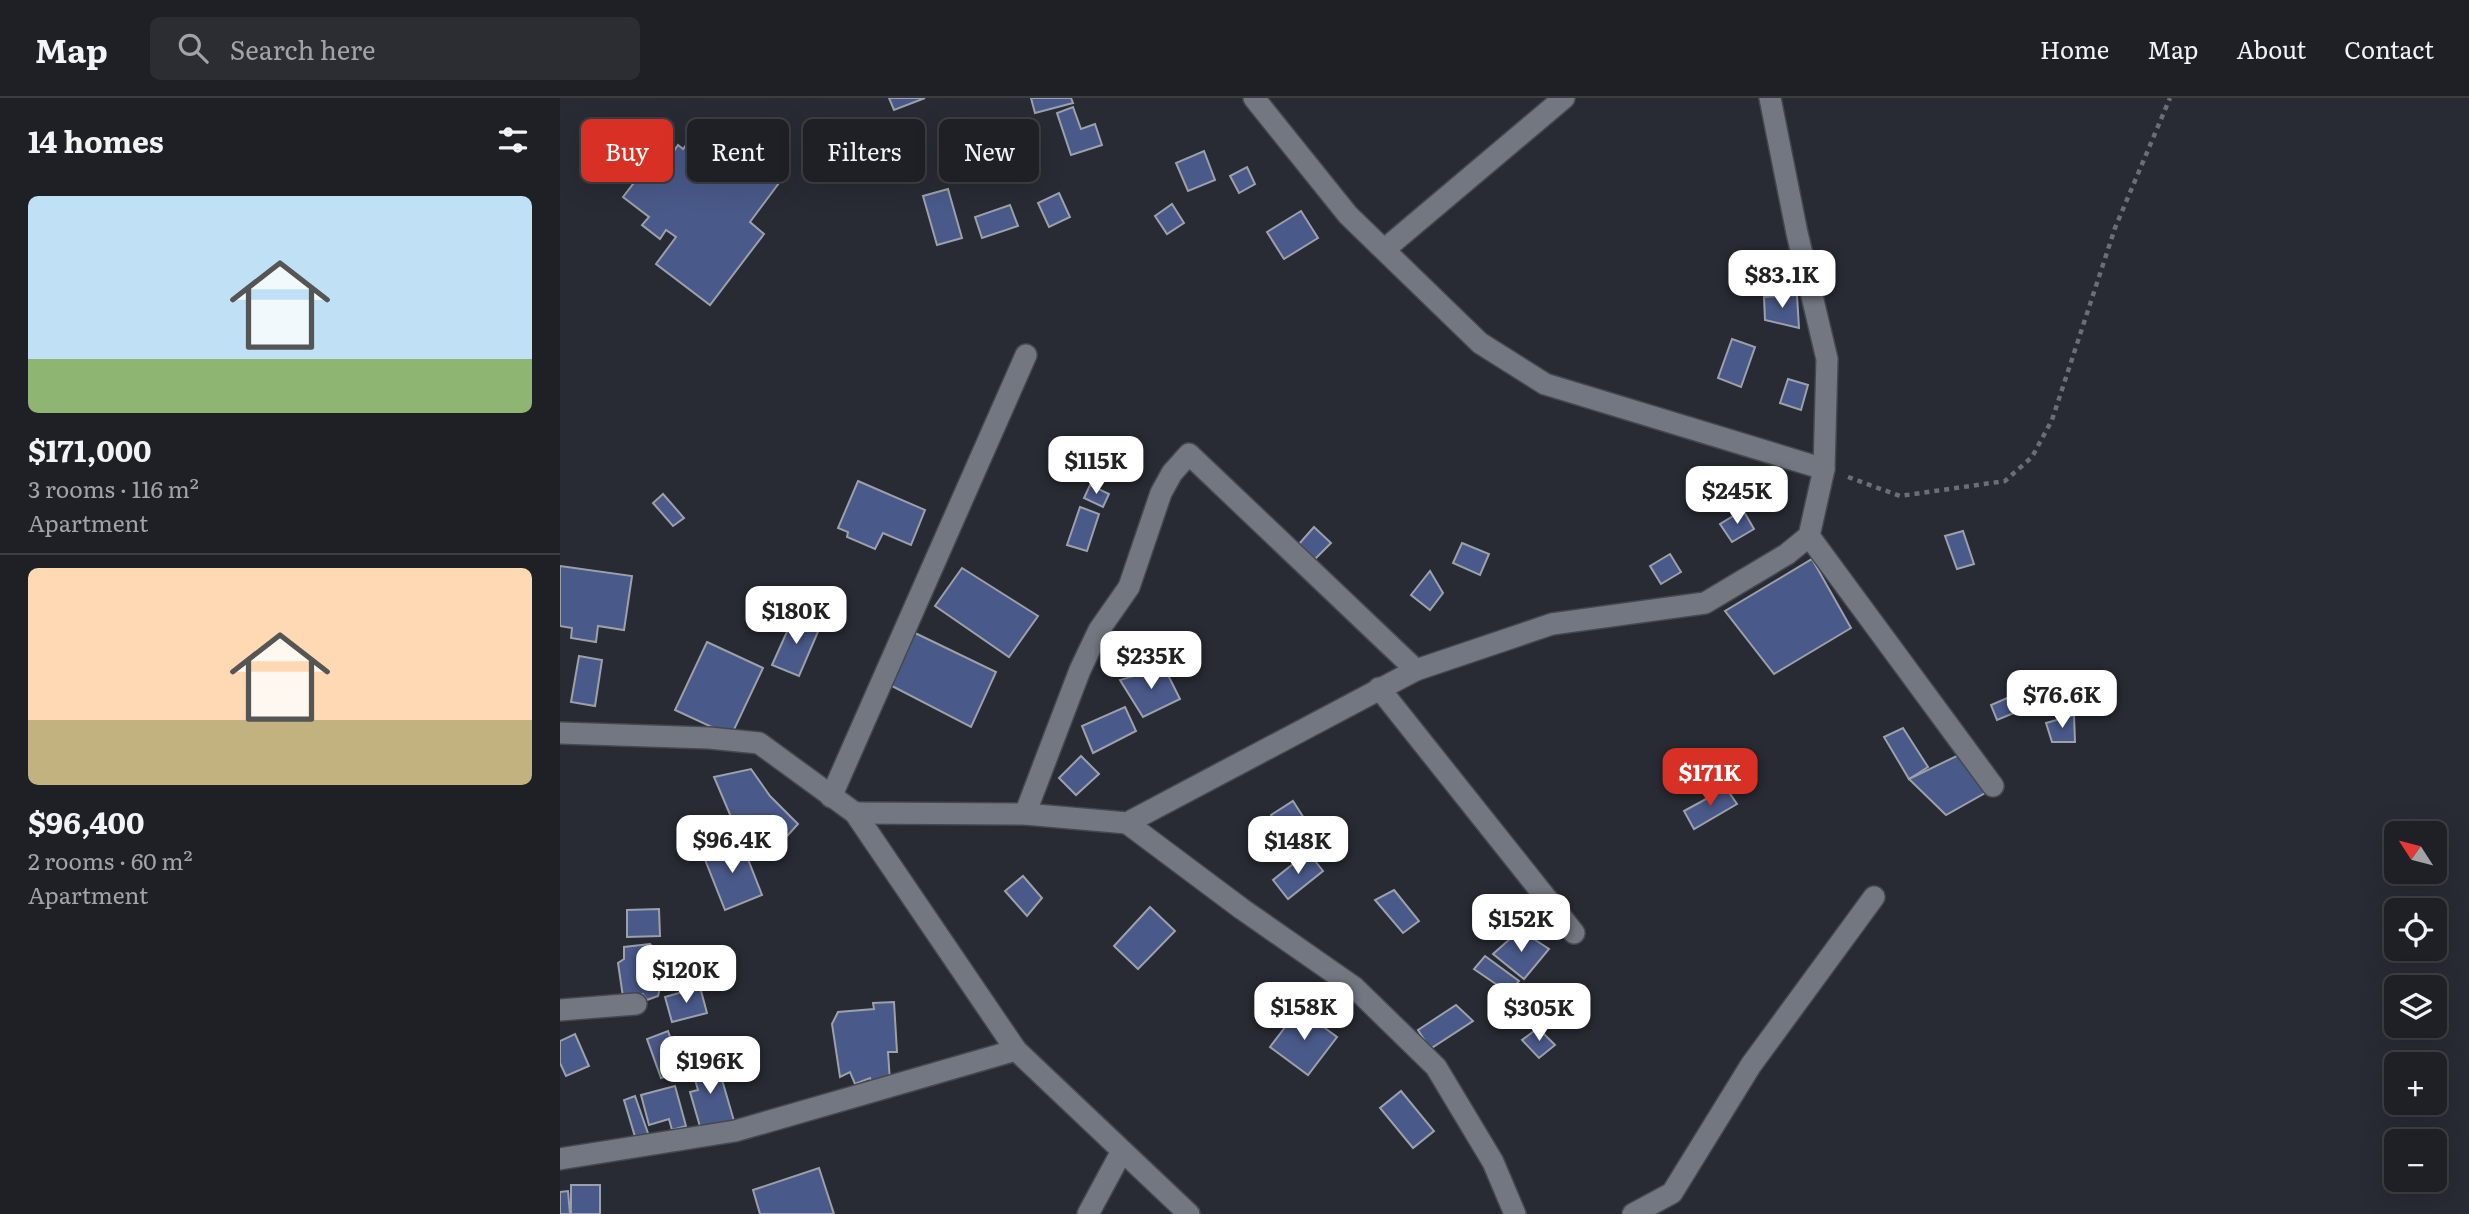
<!DOCTYPE html>
<meta charset="utf-8">
<style>
body{margin:0;font-family:Literata,serif;background:#2b2d32;color:#f1f3f6;height:100vh;display:flex;flex-direction:column;font-size:26px;white-space:nowrap}
*{box-sizing:border-box;margin:0}
p{font-size:23px;color:#a1a3a7}
.icon{flex:none;width:38px;height:38px;fill:none;stroke:currentColor;stroke-width:2;stroke-linecap:round;stroke-linejoin:round}
.map{position:relative;flex:1;overflow:hidden}
.side{display:flex;flex-direction:column;background:#1e2026;width:560px}
.side>*{flex:none}
.banner{position:absolute;left:21px;top:21px;width:665px;height:63px;display:flex;gap:14px}
.needle{width:46px;rotate:306deg}
.tools{position:absolute;left:1824px;top:723px;display:grid;gap:14px}
.tools a{display:grid;place-items:center;width:63px;height:63px;border-radius:10px;background:#1e2026;box-shadow:0 7px 28px #0002,0 0 0 2px #3c3e43;font-size:35px}
.price{position:absolute;translate:-50% -60px;padding:0 16px;border-radius:14px;background:#fff;color:#222;font-size:23px;line-height:46px;filter:drop-shadow(0 2px 4px #0008)}
.price::after{content:'';position:absolute;left:50%;top:42px;width:21px;height:16px;margin-left:-10px;background:inherit;clip-path:polygon(0 0,100% 0,50% 100%)}
.price.on{background:#d93025;color:#fff}
ul{padding:0;list-style:none}
li{display:grid;align-content:center;gap:14px;height:371px;padding:0 28px}
li+li{border-top:2px solid #3c3e43}
li span{display:grid;place-items:center;height:217px;border-radius:10px;color:#555}
li>.icon{margin-inline-start:auto}
span .icon{width:126px;height:126px;fill:#fffc;stroke-width:1}
li b{font-size:30px}
h2{display:flex;justify-content:space-between;align-items:center;height:84px;padding:0 28px;font-size:30px}
.pill{padding:0 24px;border-radius:10px;background:#1e2026;box-shadow:0 7px 28px #0002,0 0 0 2px #3c3e43;font-size:24px;line-height:63px}
.pill.on{background:#d93025;color:#fff}
header{display:flex;align-items:center;gap:42px;box-sizing:border-box;height:98px;padding:0 35px;background:#1e2026;border-bottom:2px solid #3c3e43}
header strong{font-size:33px}
nav{display:flex;gap:38px;margin-inline-start:auto;font-size:24px}
.search{width:490px;height:63px;background:#2b2d32;display:flex;align-items:center;gap:18px;box-sizing:border-box;padding:0 24px;border-radius:10px;color:#a1a3a7;font-size:26px}
main{display:flex;flex:1;min-height:0}
.map>svg:first-child{display:block}
.building{fill:#495989;stroke:#9ca0aa;stroke-width:2}
.lines{fill:none;stroke-linecap:round;stroke-linejoin:round}
.minor-casing{stroke:#46484f;stroke-width:24}
.path{stroke:#6b6e75;stroke-width:4.5;stroke-dasharray:5 5;stroke-linecap:butt}
.minor{stroke:#737781;stroke-width:21}
</style>
<header>
<strong>Map</strong>
<div class="search"><svg class="icon" aria-label="search" viewBox="0 0 24 24"><circle cx="10" cy="10" r="6"/><path d="M15 15l6 6"/></svg>Search here</div>
<nav><a>Home</a><a>Map</a><a>About</a><a>Contact</a></nav>
</header>
<main>
<section class="side">
<h2>14 homes<svg class="icon" aria-label="filters" viewBox="0 0 24 24"><path d="M4 7h16M4 17h16"/><circle cx="9" cy="7" r="2"/><circle cx="15" cy="17" r="2"/></svg></h2>
<ul>
<li><span style="background:linear-gradient(#bfe0f5 75%,#8fb573 0)"><svg class="icon" aria-label="home" viewBox="0 0 24 24"><path d="M3 11l9-7 9 7M6 9v11h12V9"/></svg></span><div><b>$171,000</b><p>3 rooms · 116 m²</p><p>Apartment</p></div></li>
<li><span style="background:linear-gradient(#ffd9b3 70%,#c2b280 0)"><svg class="icon" aria-label="home" viewBox="0 0 24 24"><path d="M3 11l9-7 9 7M6 9v11h12V9"/></svg></span><div><b>$96,400</b><p>2 rooms · 60 m²</p><p>Apartment</p></div></li>
</ul>
</section>
<div class="map">
<svg width="1909" height="1116" viewBox="0 0 1909 1116">
<rect width="100%" height="100%" fill="#282b33"/>
<g class="building">
<polygon points="329,0 365,0 334,12"/>
<polygon points="471,0 511,0 513,5 475,15"/>
<polygon points="513,9 521,31 535,26 542,47 511,57 497,15"/>
<polygon points="142,26 219,85 190,124 204,136 150,207 96,166 116,139 106,132 100,141 82,127 89,119 63,99 97,55 107,63 118,47 123,51"/>
<polygon points="312,41 317,59 302,62 298,46"/>
<polygon points="644,53 655,82 628,93 616,65"/>
<polygon points="687,69 695,86 679,95 670,78"/>
<polygon points="388,91 402,140 377,147 363,98"/>
<polygon points="499,95 510,119 489,129 478,105"/>
<polygon points="612,106 624,125 607,136 595,118"/>
<polygon points="450,107 458,128 422,140 415,119"/>
<polygon points="741,113 758,140 724,161 707,134"/>
<polygon points="1237,197 1239,230 1205,222 1204,199"/>
<polygon points="1172,241 1195,249 1181,289 1158,280"/>
<polygon points="1228,281 1248,287 1241,312 1220,305"/>
<polygon points="298,383 365,412 351,447 323,435 315,451 287,439 288,434 278,430"/>
<polygon points="530,387 549,396 543,409 524,400"/>
<polygon points="103,396 124,420 113,428 93,405"/>
<polygon points="520,409 539,416 527,453 507,447"/>
<polygon points="1183,412 1194,431 1172,444 1160,426"/>
<polygon points="754,429 771,445 755,461 739,446"/>
<polygon points="1403,433 1414,466 1397,471 1385,438"/>
<polygon points="902,445 929,456 920,477 893,465"/>
<polygon points="1110,456 1121,474 1101,486 1090,468"/>
<polygon points="1252,461 1291,530 1214,576 1165,513"/>
<polygon points="0,468 72,478 64,532 38,528 36,544 11,540 12,530 0,528"/>
<polygon points="402,470 478,518 449,559 375,508"/>
<polygon points="870,473 883,495 870,512 851,497"/>
<polygon points="234,518 260,529 239,578 212,567"/>
<polygon points="353,534 436,574 411,629 330,587"/>
<polygon points="147,544 203,570 171,638 115,612"/>
<polygon points="19,558 42,562 35,608 11,604"/>
<polygon points="604,569 620,601 583,619 560,582"/>
<polygon points="1447,600 1454,615 1437,622 1431,607"/>
<polygon points="565,609 576,633 533,655 522,628"/>
<polygon points="1514,617 1515,644 1492,644 1486,625"/>
<polygon points="1343,630 1368,669 1349,681 1324,639"/>
<polygon points="1407,653 1425,695 1386,717 1349,681"/>
<polygon points="521,658 539,676 516,697 499,680"/>
<polygon points="191,671 210,698 238,726 206,761 178,723 174,726 154,679"/>
<polygon points="1166,690 1177,706 1134,731 1124,713"/>
<polygon points="733,703 758,742 735,756 711,717"/>
<polygon points="170,744 184,751 202,797 165,812 142,754 160,746 164,757"/>
<polygon points="748,754 763,773 728,801 713,782"/>
<polygon points="463,778 482,800 467,818 445,793"/>
<polygon points="834,792 859,823 843,835 815,802"/>
<polygon points="590,809 615,833 578,871 554,848"/>
<polygon points="99,811 100,838 67,839 67,812"/>
<polygon points="960,832 989,851 964,881 933,856"/>
<polygon points="90,846 96,853 110,852 118,885 100,890 98,898 87,902 83,896 63,899 58,865 64,861 64,849"/>
<polygon points="925,858 959,883 949,895 914,871"/>
<polygon points="140,889 147,915 112,924 105,899"/>
<polygon points="334,904 337,954 328,954 330,983 313,990 310,980 295,986 290,974 280,979 272,926 278,914 314,911 313,905"/>
<polygon points="896,907 913,923 870,951 858,932"/>
<polygon points="739,911 777,939 748,977 710,949"/>
<polygon points="978,930 995,947 979,960 962,942"/>
<polygon points="108,933 122,973 101,980 87,941"/>
<polygon points="15,936 29,968 6,978 0,965 0,943"/>
<polygon points="156,961 174,1023 141,1032 130,994 138,992 131,968"/>
<polygon points="115,988 126,1028 112,1032 109,1021 89,1027 81,997"/>
<polygon points="841,993 874,1033 853,1050 820,1010"/>
<polygon points="75,998 89,1038 76,1042 64,1002"/>
<polygon points="259,1070 274,1116 200,1116 193,1092"/>
<rect x="11" y="1087" width="29" height="29"/>
<polygon points="8,1093 10,1116 0,1116 0,1094"/>
</g>
<g class="lines">
<defs>
<g id="minor">
<polyline points="694,0 788,117 920,245 985,286 1264,371"/>
<polyline points="825,151 1004,0"/>
<polyline points="1249,438 1433,688"/>
<polyline points="819,590 1014,835"/>
<polyline points="0,635 149,640 199,645 295,715 456,952 629,1116"/>
<polyline points="271,699 466,257"/>
<polyline points="295,715 465,716 567,725 856,572 992,526 1145,505 1227,456 1249,438 1264,371 1267,261 1237,135 1210,0"/>
<polyline points="465,716 520,572 539,532 569,489 601,395 612,375 629,356 856,572"/>
<polyline points="567,725 682,811 794,889 876,969 933,1064 955,1116"/>
<polyline points="0,912 76,906"/>
<polyline points="0,1061 175,1033 456,952"/>
<polyline points="528,1116 562,1053"/>
<polyline points="1073,1116 1112,1095 1191,967 1314,799"/>
</g>
</defs>
<use href="#minor" class="minor-casing"/>
<polyline class="path" points="1288,379 1340,398 1445,383 1472,359 1492,322 1555,130 1610,0"/>
<use href="#minor" class="minor"/>
</g>
</svg>
<div class="tools">
<a><svg class="needle" viewBox="-14 -14 28 28"><path d="M0-13l5 13h-10z" fill="#e53935"/><path d="M0 13l5-13h-10z" fill="#a1a3a7"/></svg></a>
<a><svg class="icon" aria-label="locate" viewBox="0 0 24 24"><circle cx="12" cy="12" r="6"/><path d="M12 2v4M12 18v4M2 12h4M18 12h4"/></svg></a>
<a><svg class="icon" aria-label="layers" viewBox="0 0 24 24"><path d="M12 4l9 5-9 5-9-5zM3 14l9 5 9-5"/></svg></a>
<a>+</a>
<a>−</a>
</div>
<b class="price" style="left:1222px;top:212px">$83.1K</b>
<b class="price" style="left:536px;top:398px">$115K</b>
<b class="price" style="left:1177px;top:428px">$245K</b>
<b class="price" style="left:236px;top:548px">$180K</b>
<b class="price" style="left:591px;top:593px">$235K</b>
<b class="price" style="left:1502px;top:632px">$76.6K</b>
<b class="price on" style="left:1150px;top:710px">$171K</b>
<b class="price" style="left:172px;top:777px">$96.4K</b>
<b class="price" style="left:738px;top:778px">$148K</b>
<b class="price" style="left:961px;top:856px">$152K</b>
<b class="price" style="left:126px;top:907px">$120K</b>
<b class="price" style="left:744px;top:944px">$158K</b>
<b class="price" style="left:979px;top:945px">$305K</b>
<b class="price" style="left:150px;top:998px">$196K</b>
<div class="banner">
<a class="pill on">Buy</a>
<a class="pill">Rent</a>
<a class="pill">Filters</a>
<a class="pill">New</a>
</div>
</div>
</main>
